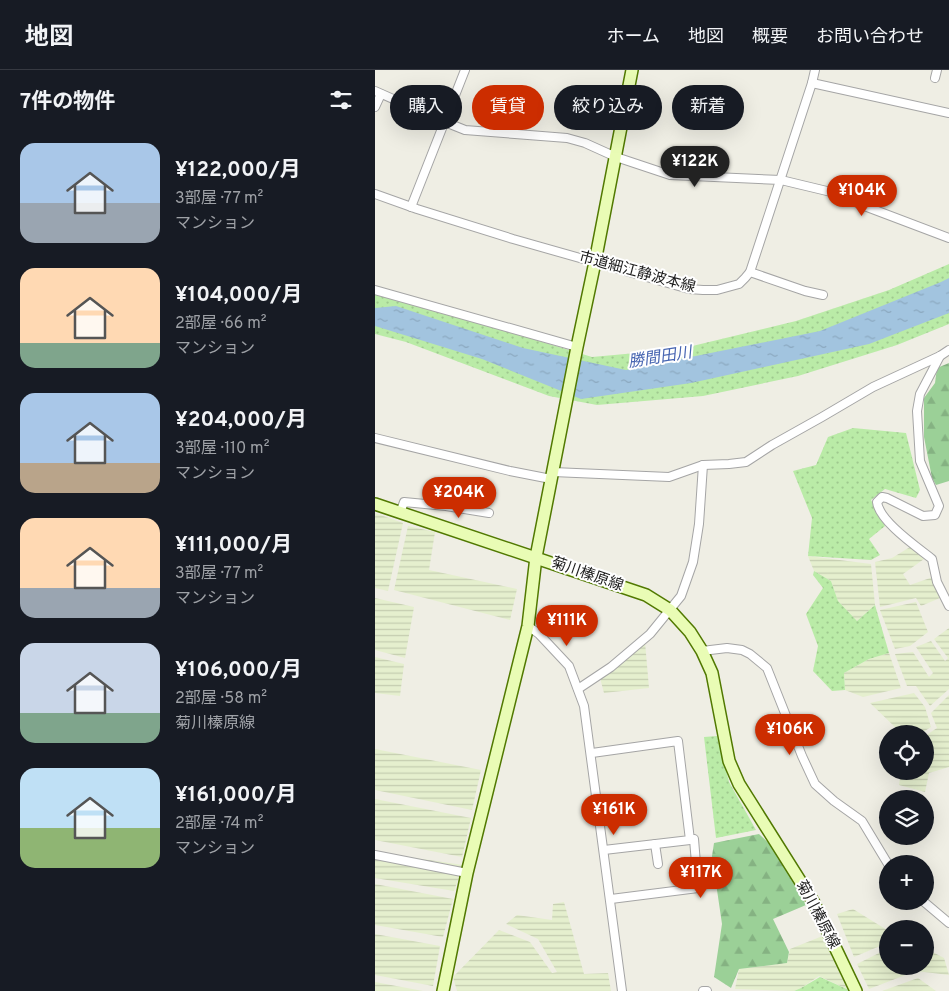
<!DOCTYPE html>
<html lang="ja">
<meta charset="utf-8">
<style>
body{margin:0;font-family:Overpass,"Noto Sans JP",sans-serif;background:#242831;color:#f1f3f6;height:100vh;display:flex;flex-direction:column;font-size:19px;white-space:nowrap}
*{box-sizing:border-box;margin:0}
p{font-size:16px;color:#9ea1a6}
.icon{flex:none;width:28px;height:28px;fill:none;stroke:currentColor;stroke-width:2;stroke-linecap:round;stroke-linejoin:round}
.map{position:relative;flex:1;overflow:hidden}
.drawer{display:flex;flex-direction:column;background:#171b24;width:375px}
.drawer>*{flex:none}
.hud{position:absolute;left:15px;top:15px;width:475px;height:45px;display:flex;gap:10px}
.controls{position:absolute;left:504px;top:655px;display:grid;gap:10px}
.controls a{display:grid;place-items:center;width:55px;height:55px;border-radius:50%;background:#171b24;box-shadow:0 5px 20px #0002;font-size:25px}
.price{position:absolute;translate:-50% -42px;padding:0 11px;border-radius:18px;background:#cc2d00;color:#fff;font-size:16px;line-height:32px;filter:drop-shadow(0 1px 2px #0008)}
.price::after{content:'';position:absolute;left:50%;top:30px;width:15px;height:11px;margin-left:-8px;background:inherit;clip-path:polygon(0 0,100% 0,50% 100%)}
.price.selected{background:#222;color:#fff}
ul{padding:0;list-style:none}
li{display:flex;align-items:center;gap:15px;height:125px;padding:0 20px}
li span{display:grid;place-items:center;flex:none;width:140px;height:100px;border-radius:15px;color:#555}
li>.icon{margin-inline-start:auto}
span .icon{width:60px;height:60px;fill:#fffc;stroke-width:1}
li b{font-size:21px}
h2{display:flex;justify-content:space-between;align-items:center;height:60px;padding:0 20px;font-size:21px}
.tag{padding:0 18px;border-radius:22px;background:#171b24;box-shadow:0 5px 20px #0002;font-size:18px;line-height:45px}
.tag.selected{background:#cc2d00;color:#fff}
header{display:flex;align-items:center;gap:30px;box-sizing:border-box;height:70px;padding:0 25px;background:#171b24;border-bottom:1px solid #363941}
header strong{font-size:24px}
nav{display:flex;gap:28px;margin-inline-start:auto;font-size:18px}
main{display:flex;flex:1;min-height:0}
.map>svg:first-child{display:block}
.farmland{fill:url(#farmland-rules)}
.grass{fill:url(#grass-dots)}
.forest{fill:url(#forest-firs)}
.water{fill:url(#water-ripples)}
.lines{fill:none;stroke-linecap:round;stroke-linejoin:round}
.street-casing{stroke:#a5a5a5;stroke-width:10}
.secondary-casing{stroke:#517901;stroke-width:14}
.street{stroke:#fff;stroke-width:8}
.secondary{stroke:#e9fcb5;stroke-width:11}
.labels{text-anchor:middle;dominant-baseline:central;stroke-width:4;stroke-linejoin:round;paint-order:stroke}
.street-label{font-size:15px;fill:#1e1e1e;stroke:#fff}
.water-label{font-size:16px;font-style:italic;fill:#4765b1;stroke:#fff}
</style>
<header>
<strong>地図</strong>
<nav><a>ホーム</a><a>地図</a><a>概要</a><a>お問い合わせ</a></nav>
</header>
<main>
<section class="drawer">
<h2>7件の物件<svg class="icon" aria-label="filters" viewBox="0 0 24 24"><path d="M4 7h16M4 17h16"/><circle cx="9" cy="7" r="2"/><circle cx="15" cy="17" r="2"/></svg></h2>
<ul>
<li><span style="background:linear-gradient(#a9c7e8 60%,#9aa5b1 0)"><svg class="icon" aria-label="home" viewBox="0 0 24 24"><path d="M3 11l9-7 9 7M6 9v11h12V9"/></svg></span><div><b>¥122,000/月</b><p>3部屋 · 77 m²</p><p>マンション</p></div></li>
<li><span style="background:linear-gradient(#ffd9b3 75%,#7fa58c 0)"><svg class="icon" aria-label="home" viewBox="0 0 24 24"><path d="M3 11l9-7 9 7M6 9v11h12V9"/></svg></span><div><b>¥104,000/月</b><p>2部屋 · 66 m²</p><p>マンション</p></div></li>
<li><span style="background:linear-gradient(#a9c7e8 70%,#b9a48a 0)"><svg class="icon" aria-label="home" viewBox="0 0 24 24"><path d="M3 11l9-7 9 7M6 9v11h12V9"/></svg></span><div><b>¥204,000/月</b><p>3部屋 · 110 m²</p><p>マンション</p></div></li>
<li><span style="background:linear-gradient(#ffd9b3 70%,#9aa5b1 0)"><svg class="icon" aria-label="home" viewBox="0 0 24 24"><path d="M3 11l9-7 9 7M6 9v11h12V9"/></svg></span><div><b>¥111,000/月</b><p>3部屋 · 77 m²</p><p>マンション</p></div></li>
<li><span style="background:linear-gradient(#c9d6e8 70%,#7fa58c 0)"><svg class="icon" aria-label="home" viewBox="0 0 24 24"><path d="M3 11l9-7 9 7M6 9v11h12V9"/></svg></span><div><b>¥106,000/月</b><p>2部屋 · 58 m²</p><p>菊川榛原線</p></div></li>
<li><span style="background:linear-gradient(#bfe0f5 60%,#8fb573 0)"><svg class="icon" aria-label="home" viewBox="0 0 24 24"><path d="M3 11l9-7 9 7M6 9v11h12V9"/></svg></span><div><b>¥161,000/月</b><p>2部屋 · 74 m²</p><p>マンション</p></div></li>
</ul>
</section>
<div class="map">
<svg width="574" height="921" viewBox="0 0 574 921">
<defs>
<pattern id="farmland-rules" width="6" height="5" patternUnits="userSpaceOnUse" patternTransform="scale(1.25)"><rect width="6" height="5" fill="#e5efce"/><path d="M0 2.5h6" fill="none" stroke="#c4ccb0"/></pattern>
<pattern id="grass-dots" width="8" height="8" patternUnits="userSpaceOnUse" patternTransform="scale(1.25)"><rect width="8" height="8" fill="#baeba7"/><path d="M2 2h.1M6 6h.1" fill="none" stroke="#9fc98f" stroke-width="1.8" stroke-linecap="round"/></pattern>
<pattern id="forest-firs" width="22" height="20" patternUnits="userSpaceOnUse" patternTransform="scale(1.25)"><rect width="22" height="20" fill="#9bd097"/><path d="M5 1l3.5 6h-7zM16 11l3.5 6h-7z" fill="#85b282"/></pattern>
<pattern id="water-ripples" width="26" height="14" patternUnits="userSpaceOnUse" patternTransform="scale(1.25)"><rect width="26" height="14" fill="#a2c4df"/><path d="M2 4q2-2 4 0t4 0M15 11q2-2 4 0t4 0" fill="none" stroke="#8ba8bf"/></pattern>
</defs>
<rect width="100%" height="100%" fill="#efeee4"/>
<g class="farmland">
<polygon points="0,443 28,453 13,521 0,518"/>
<polygon points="33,456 60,462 54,500 142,519 135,550 19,520"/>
<polygon points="535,477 549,489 528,504 535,515 558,507 565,528 546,536 541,528 505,537 500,492 517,488"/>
<polygon points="433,486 496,494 500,535 482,551 463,531 456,511 439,501"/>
<polygon points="0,528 39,537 30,588 0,580"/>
<polygon points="541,532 553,562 535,576 520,579 505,540"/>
<polygon points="574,558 574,619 555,636 541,616 532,616 520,584 538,582 554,607 558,603 541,577 556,571 570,591 573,588 559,569"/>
<polygon points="270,572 274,618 229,623 225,608"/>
<polygon points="514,583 526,618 488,627 470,620 469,603 494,589"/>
<polygon points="0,587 29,594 25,626 0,623"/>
<polygon points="539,623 550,637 556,657 545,664 520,664 520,657 495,633"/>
<polygon points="574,625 574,697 554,703 550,722 524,715 526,701 550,701 550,666 562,658 556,643"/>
<polygon points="0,679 106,700 97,740 0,720"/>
<polygon points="0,729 96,748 87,787 0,770"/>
<polygon points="0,782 88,795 79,821 0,808"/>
<polygon points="0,814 78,829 68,867 0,855"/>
<polygon points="189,832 209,904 233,903 236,921 82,921 78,907 124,860 155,872 177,903 182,902 163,869 131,854 142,845 177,850 178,834"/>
<polygon points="478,839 512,860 512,873 479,887 462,844"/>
<polygon points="0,864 65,876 58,916 0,905"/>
<polygon points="450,865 476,921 444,906 426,918 419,921 360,919 364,899 412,893 415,879"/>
<polygon points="550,878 569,888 574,905 541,901 494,919 482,894 512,879 512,896 550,896"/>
<polygon points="543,908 561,921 507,921"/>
<polygon points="0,912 48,921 0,921"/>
</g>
<g class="grass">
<polygon points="574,194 574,254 522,275 423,306 328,326 222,335 174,326 31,272 0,264 0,223 9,224 217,287 305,279 421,251 514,220"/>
<polygon points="478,358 531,363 545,420 541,428 510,419 496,430 510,456 494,469 505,485 496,490 433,486 437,448 418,401 441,395 453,367"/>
<polygon points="439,501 456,511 463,531 482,551 500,535 514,583 494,589 469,603 470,620 457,621 438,601 443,576 431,544 448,518 438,505"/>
<polygon points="342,666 354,712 381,760 341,768 329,667"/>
<polygon points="445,907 476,921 419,921 426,918"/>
</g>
<g class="forest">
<polygon points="574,293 574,411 561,415 557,408 549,367 549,328 560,313 562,298"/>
<polygon points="384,764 404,783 431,835 398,849 414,882 412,893 364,899 356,918 339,907 347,854 337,786 339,773"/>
</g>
<polygon class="water" points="574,208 574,243 494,274 316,313 206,329 107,289 0,256 0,238 21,236 148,278 251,300 445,261 566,212"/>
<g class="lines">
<defs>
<g id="street">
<polyline points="560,8 562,0"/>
<polyline points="437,13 574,43"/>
<polyline points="0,21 70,52 90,60 192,68 210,73 241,87 295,105 406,110 456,122 492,137 574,168"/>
<polyline points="0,37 6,24"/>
<polyline points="0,124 42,139 138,169 314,219 328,220 342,220 364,214 370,208 375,202 437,13 440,0"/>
<polyline points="36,137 90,0"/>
<polyline points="375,202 430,221 448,225"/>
<polyline points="0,220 202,277"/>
<path d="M 565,286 L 545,324 L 542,341 L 545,391 L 564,436 L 560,445 L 548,446 L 512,428 L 507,427 L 502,432 C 504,451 542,477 557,489 L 562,512 L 574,536"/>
<polyline points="0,368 135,401 176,409"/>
<polyline points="178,402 294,407 328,395 354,394 371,392 397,375 447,347 498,317 565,286 574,280"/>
<polyline points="25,443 29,432 71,436 114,443"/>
<polyline points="153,556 164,564 194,596 209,636 247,921"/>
<polyline points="327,581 352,578 367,580 375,584 392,598 427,686 440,714 459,731 487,751 513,794"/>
<polyline points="203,619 236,597 275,564 306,526 318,492 324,454 328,395"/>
<polyline points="217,683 303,671 315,770 229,780"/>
<polyline points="280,774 283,794"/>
<polyline points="0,785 92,803"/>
<polyline points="236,829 323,818 319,769 315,770"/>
<polyline points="548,831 574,853"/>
<polyline points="328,921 332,921"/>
</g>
<g id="secondary">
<polyline points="0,434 271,525 295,540 315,562 327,581 337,603 354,691 364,714 439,833 481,921"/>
<polyline points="68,921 92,803 153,556 161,487 202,277 220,192 257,0"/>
</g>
</defs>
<use href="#street" class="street-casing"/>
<use href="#secondary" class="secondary-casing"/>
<use href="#street" class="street"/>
<use href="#secondary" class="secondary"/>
</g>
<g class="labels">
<g class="street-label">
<text transform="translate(262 203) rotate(15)">市道細江静波本線</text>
<text transform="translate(212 505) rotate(19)">菊川榛原線</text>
<text transform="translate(442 845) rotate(62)">菊川榛原線</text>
</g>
<g class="water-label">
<text transform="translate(285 288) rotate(-9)">勝間田川</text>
</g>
</g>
</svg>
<div class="controls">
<a><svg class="icon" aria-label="locate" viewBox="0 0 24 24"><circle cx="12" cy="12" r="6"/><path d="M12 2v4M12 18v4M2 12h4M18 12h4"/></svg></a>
<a><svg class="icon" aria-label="layers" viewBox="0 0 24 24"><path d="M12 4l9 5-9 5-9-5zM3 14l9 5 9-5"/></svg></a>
<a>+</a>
<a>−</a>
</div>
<b class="price selected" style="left:320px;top:118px">¥122K</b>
<b class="price" style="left:487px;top:147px">¥104K</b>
<b class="price" style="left:84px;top:449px">¥204K</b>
<b class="price" style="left:192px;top:577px">¥111K</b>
<b class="price" style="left:415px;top:686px">¥106K</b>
<b class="price" style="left:239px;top:766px">¥161K</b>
<b class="price" style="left:326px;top:829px">¥117K</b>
<div class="hud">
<a class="tag">購入</a>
<a class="tag selected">賃貸</a>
<a class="tag">絞り込み</a>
<a class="tag">新着</a>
</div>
</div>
</main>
